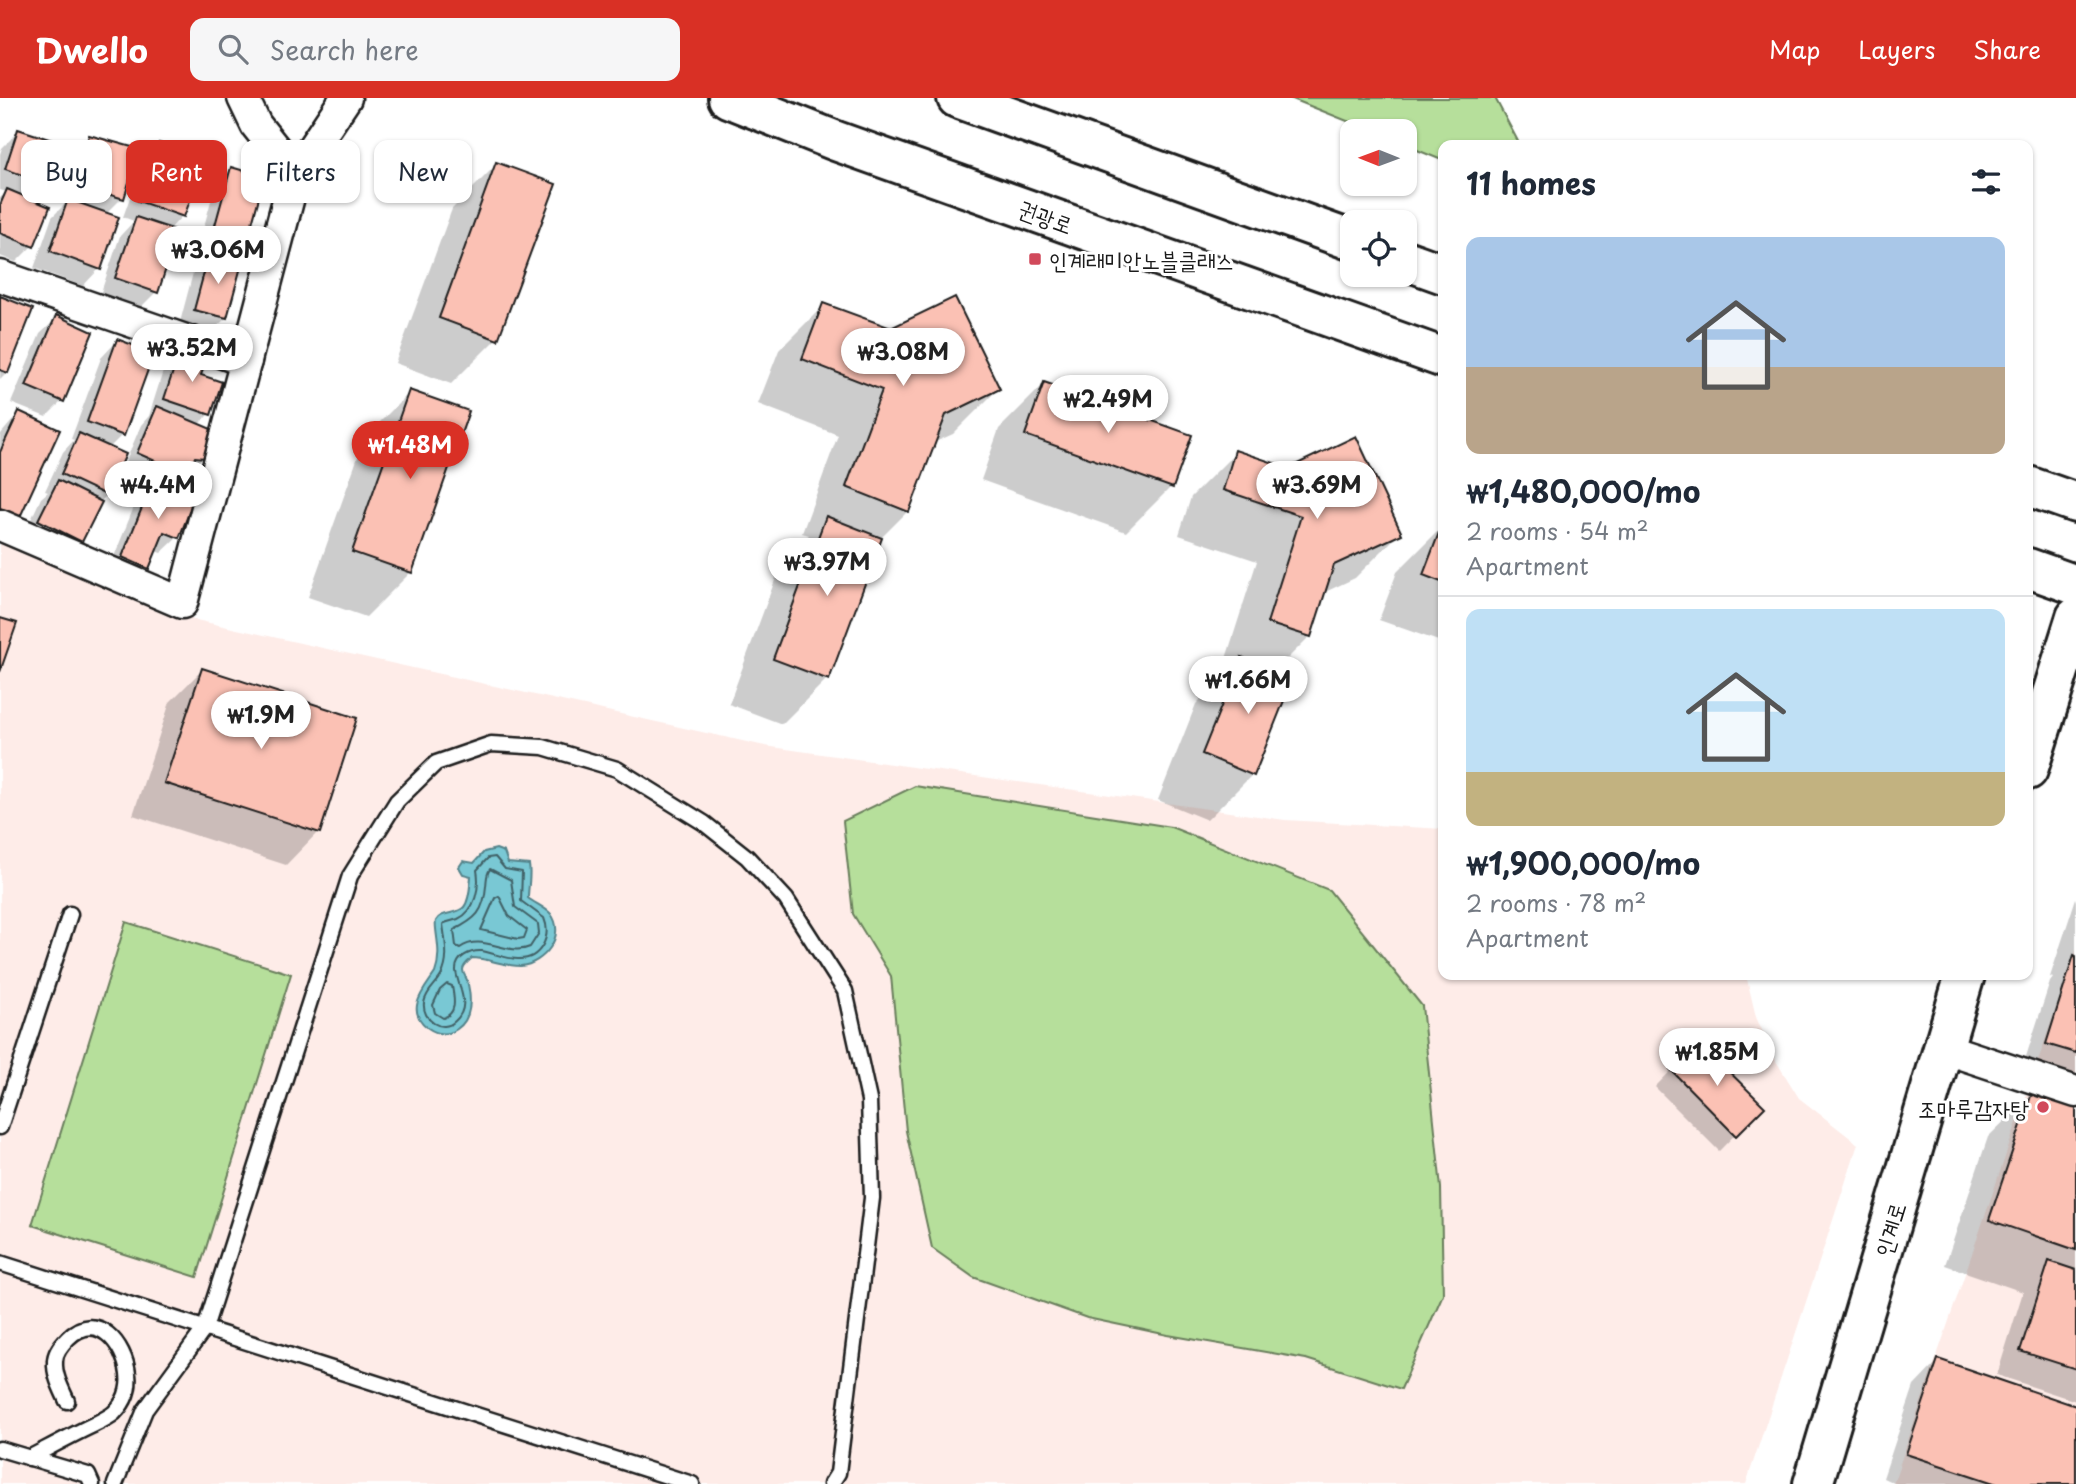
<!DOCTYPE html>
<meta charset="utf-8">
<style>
body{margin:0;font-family:"Playpen Sans","Poor Story",sans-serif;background:#f6f6f7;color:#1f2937;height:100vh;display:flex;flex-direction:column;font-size:26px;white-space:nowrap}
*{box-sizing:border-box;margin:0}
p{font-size:23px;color:#747a83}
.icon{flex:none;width:38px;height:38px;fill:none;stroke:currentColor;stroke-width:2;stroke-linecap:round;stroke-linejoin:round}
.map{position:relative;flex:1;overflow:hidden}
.panel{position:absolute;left:1438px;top:42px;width:595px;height:840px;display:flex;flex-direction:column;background:#fff;border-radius:14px;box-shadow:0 2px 5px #0004}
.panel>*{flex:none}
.guide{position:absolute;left:21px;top:42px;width:665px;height:63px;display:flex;gap:14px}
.needle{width:46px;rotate:271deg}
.fabs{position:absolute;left:1340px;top:21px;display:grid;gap:14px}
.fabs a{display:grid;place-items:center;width:77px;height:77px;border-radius:14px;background:#fff;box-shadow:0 2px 5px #0004;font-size:35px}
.price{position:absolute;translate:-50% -60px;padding:0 16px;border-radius:24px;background:#fff;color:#222;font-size:23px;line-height:46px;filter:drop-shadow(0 2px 4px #0008)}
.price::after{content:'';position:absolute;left:50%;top:42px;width:21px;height:16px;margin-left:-10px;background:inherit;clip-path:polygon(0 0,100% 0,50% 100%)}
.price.current{background:#d93025;color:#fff}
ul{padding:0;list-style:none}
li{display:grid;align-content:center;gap:14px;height:371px;padding:0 28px}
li+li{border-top:2px solid #e0e1e3}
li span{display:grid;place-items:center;height:217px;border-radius:14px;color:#555}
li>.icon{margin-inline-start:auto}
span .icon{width:126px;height:126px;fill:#fffc;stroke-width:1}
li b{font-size:30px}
h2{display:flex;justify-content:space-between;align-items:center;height:84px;padding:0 28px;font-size:30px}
.tag{padding:0 24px;border-radius:14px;background:#fff;box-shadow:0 2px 5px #0004;font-size:24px;line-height:63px}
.tag.current{background:#d93025;color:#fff}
header{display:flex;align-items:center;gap:42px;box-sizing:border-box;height:98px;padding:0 35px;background:#d93025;color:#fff}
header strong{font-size:33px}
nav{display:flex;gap:38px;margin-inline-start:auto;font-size:24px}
.search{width:490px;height:63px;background:#f6f6f7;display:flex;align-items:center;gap:18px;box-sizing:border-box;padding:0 24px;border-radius:14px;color:#747a83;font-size:26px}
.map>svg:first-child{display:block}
.built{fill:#feece8}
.green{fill:#b6df9b;stroke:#697e5c;stroke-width:2}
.water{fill:#79c8d4;stroke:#54838a;stroke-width:2}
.shadow{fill:#0003}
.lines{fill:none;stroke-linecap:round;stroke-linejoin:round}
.shore{stroke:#416166;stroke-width:2}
.building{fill:#fbc1b4;stroke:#1c1c1c;stroke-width:2}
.lane-casing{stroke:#1c1c1c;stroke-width:19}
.street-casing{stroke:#1c1c1c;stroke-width:35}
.secondary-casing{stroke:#1c1c1c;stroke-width:44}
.lane{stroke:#fff;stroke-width:14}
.street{stroke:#fff;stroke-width:30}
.secondary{stroke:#fff;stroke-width:38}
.poi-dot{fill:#d1495b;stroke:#fff;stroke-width:2.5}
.labels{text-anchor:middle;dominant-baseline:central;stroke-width:6;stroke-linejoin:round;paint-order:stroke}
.street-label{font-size:23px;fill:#1c1c1c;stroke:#fff}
.poi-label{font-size:23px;fill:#1c1c1c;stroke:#fff;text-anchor:start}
</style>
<header>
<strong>Dwello</strong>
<div class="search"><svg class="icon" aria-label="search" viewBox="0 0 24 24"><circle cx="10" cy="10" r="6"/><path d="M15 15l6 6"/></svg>Search here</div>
<nav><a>Map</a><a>Layers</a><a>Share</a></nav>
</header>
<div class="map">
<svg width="2076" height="1386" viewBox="0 0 2076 1386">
<rect width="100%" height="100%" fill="#fff"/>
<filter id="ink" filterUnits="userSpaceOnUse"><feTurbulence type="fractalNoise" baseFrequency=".0143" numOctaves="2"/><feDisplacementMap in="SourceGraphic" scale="14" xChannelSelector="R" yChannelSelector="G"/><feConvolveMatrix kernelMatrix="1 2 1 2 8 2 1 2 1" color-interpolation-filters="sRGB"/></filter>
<g filter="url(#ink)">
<g class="built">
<polygon points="0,442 196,522 765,648 1285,722 1444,731 1444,877 1746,877 1756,919 1776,963 1799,1000 1858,1046 1746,1386 0,1386"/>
<polygon points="2076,852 2076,1386 1893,1386"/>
</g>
<g class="green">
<polygon points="1290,0 1495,0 1520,47 1444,47 1444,63 1405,47 1405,33 1372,33"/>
<polygon points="915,688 1171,729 1329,792 1422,908 1441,1090 1443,1196 1401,1291 1306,1261 1168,1237 1087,1220 973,1179 932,1150 906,1033 891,878 853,816 843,723"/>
<polygon points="126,824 291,876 197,1179 32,1127"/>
</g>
<path class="water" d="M 496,751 L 504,754 L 508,765 L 529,767 C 531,778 528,789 528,800 C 534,805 546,810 551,816 C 567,838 543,866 521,868 C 508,869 487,860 472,860 C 469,863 463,867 463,872 C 463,876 466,879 467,882 C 471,898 473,920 457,931 C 447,938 438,937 428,930 C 404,912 424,892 435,875 C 437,870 438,865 438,859 C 440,850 434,827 436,823 C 441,813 457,817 464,809 C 470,802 470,787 471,778 L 463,776 L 459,769 L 463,763 L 474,765 L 484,754 Z"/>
<g class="shadow">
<polygon points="19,33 44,84 26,101 32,148 16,164 0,158 0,100 7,94 0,92 0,56 2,50"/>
<polygon points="90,39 122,100 106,116 99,171 83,188 34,170 52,119 66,105 59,103 73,56"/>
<polygon points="160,47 203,63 182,118 169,132 156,194 140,210 100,197 120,138 134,123 123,119 143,63"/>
<polygon points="497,66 496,241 451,286 395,265 452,111"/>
<polygon points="231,71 243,150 230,164 226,220 209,236 179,228 193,175 207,161 196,158 215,88"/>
<polygon points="0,200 7,274 0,281"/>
<polygon points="824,207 998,291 953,336 933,345 908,413 879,442 827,581 782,626 729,606 781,466 809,437 802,435 838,337 758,306 779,252"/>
<polygon points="57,220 62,303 46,319 11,305 40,236"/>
<polygon points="117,243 122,337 109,350 107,397 100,404 81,443 64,459 23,439 41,400 48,394 45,393 63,354 74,342 71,341 101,260"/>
<polygon points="181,254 199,279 209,316 198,327 203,359 172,389 178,439 161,455 155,453 148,470 131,486 107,476 138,399 152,385 122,372 141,327 149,318 164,270"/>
<polygon points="1044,286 1171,389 1126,434 981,382 999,331"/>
<polygon points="410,294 411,474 366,519 308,499 365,339"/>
<polygon points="19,315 19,418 2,434 0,433 0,337"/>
<polygon points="1236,354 1400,435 1355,480 1323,495 1310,538 1274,574 1252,677 1207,722 1158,702 1196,606 1230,572 1223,570 1257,463 1179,437 1191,399"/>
<polygon points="1442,429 1444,430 1444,545 1379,522 1397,474"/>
<polygon points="203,571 318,734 286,767 133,717 170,604"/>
<polygon points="2076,800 2076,987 2022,971 2050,884 2053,880 2050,879"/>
<polygon points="1698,945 1762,1009 1719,1053 1655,989"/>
<polygon points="2034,994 2076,1008 2076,1303 1997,1277 2023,1194 1945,1167 1988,1039"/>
<polygon points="1938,1263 2076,1310 2076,1386 1896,1386 1883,1380 1914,1288"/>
</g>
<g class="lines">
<g class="shore">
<path d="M 495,759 L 505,771 L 522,774 L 521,803 L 544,820 C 552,839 540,862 518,861 C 506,861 493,855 482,853 C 471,852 455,859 456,873 C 458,890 472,908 455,923 C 442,936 422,922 424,905 C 426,893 436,887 441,878 C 450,862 445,843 443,826 C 448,823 453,823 458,821 C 476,813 480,788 477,772 L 488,760 Z"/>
<path d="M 490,771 L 511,782 L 515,809 L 538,826 L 539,835 L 530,849 C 507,859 482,834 460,850 L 456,848 L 454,832 C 476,821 484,814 486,788 C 487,780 486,777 490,771 Z"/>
<polygon points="499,798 509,818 527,832 524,840 518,841 481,832 495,800"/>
<path d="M 447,886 L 452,888 C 454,900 458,915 443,920 L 435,915 L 433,907 L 440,892 Z"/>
</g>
</g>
<g class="building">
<polygon points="18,31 58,44 45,85 5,71"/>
<polygon points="89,37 139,51 124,101 74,86"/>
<polygon points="159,45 205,61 184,119 138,103"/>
<polygon points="496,64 556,86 498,242 439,220"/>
<polygon points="231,69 255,76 261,92 245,151 211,142"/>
<polygon points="7,91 50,109 34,149 0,135 0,107"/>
<polygon points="68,101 119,119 101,172 50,153"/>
<polygon points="136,119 178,133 158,195 115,180"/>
<polygon points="209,156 242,165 227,220 194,212"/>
<polygon points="0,198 33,211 8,275 0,272"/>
<polygon points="955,199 1000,291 946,317 909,414 846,389 882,292 802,261 823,205 891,230"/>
<polygon points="56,217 93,234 64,304 26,288"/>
<polygon points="117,241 154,255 124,338 87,324"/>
<polygon points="180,252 207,261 201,277 222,284 211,317 164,301"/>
<polygon points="1044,284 1192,337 1173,390 1025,337"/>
<polygon points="409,292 469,313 412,475 352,454"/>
<polygon points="157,308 216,333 205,360 195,359 187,377 137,355"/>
<polygon points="19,313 60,332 20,419 0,410 0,354"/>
<polygon points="79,335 126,356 108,398 61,376"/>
<polygon points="1356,338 1402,436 1334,467 1311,539 1267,525 1301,418 1223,392 1235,352 1289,370"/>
<polygon points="154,380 196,397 179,440 164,434 149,471 122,459"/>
<polygon points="58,382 102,404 82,444 38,422"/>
<polygon points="826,418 882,440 829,582 773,561"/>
<polygon points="1442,427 1444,428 1444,485 1423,477"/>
<polygon points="0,520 17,525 0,574"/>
<polygon points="1241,559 1293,580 1254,678 1202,656"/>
<polygon points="202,570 357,620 320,735 164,685"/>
<polygon points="2074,857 2076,858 2076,955 2046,946"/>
<polygon points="1698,943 1765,1009 1736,1038 1670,971"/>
<polygon points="2033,992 2076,1007 2076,1152 1989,1122"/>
<polygon points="2049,1163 2076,1172 2076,1271 2020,1253"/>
<polygon points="1938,1261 2076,1308 2076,1386 1997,1386 1906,1356"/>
</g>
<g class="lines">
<defs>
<g id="lane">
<polyline points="0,1029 70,816"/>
<polyline points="0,1165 692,1386"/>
<polyline points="0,1351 88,1377 92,1386"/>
<path d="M 29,1360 C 50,1349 70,1338 91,1328 C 99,1324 108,1320 114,1315 C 125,1304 130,1291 128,1276 C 125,1247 97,1211 68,1240 C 62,1246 55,1255 55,1263 C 54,1277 61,1290 67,1303"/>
<polyline points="115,1386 145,1312 205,1230 350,778 397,703 436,665 491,646 543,649 617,671 704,725 747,759 786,801 845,893 869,1002 872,1100 838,1375 831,1386"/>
</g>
<g id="street">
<polyline points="243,0 256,27 295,76"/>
<polyline points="0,178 246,263"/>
<polyline points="0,427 182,505 295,76 346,0"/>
<polyline points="1943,950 2076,994"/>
</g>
<g id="secondary">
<polyline points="728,0 836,43 1444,260"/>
<polyline points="957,0 1353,143"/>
<polyline points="1405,162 1444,176"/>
<polyline points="2028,388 2076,405"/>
<polyline points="2028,470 2076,487"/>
<polyline points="2028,672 2076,519"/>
<polyline points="1813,1386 1965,877"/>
</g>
</defs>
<use href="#lane" class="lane-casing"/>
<use href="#street" class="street-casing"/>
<use href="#secondary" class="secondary-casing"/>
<use href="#lane" class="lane"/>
<use href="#street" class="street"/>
<use href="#secondary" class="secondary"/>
</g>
</g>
<g class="poi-dot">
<rect x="1028" y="154" width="14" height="14" rx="3.5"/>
<circle cx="2043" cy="1009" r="7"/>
</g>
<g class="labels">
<g class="street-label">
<text transform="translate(1046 118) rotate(20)">권광로</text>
<text transform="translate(1889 1131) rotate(-73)">인계로</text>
</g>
<g class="poi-label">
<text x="1049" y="161">인계래미안노블클래스</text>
<text x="2029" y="1009" text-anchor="end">조마루감자탕</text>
</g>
</g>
</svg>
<div class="fabs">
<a><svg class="needle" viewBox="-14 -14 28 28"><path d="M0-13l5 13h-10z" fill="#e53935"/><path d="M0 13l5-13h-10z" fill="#747a83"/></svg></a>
<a><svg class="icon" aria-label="locate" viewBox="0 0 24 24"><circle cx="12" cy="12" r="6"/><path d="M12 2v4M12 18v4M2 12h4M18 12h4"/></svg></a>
</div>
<b class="price" style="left:218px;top:188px">₩3.06M</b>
<b class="price" style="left:192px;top:286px">₩3.52M</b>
<b class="price" style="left:903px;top:290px">₩3.08M</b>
<b class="price" style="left:1108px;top:337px">₩2.49M</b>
<b class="price current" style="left:410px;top:383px">₩1.48M</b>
<b class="price" style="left:158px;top:423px">₩4.4M</b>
<b class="price" style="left:1317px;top:423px">₩3.69M</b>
<b class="price" style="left:827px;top:500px">₩3.97M</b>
<b class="price" style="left:1248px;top:618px">₩1.66M</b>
<b class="price" style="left:261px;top:653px">₩1.9M</b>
<b class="price" style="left:1717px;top:990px">₩1.85M</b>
<div class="guide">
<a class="tag">Buy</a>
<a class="tag current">Rent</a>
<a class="tag">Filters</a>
<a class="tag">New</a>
</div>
<section class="panel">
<h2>11 homes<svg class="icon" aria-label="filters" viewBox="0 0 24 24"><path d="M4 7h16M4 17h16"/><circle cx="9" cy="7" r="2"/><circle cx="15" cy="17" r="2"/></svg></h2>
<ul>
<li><span style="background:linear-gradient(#a9c7e8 60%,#b9a48a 0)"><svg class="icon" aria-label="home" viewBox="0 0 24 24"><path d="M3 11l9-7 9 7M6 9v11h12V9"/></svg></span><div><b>₩1,480,000/mo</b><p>2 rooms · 54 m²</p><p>Apartment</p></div></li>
<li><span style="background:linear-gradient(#bfe0f5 75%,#c2b280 0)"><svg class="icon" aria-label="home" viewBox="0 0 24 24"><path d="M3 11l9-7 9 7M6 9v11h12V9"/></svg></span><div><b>₩1,900,000/mo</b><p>2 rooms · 78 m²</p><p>Apartment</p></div></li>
</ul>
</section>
</div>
